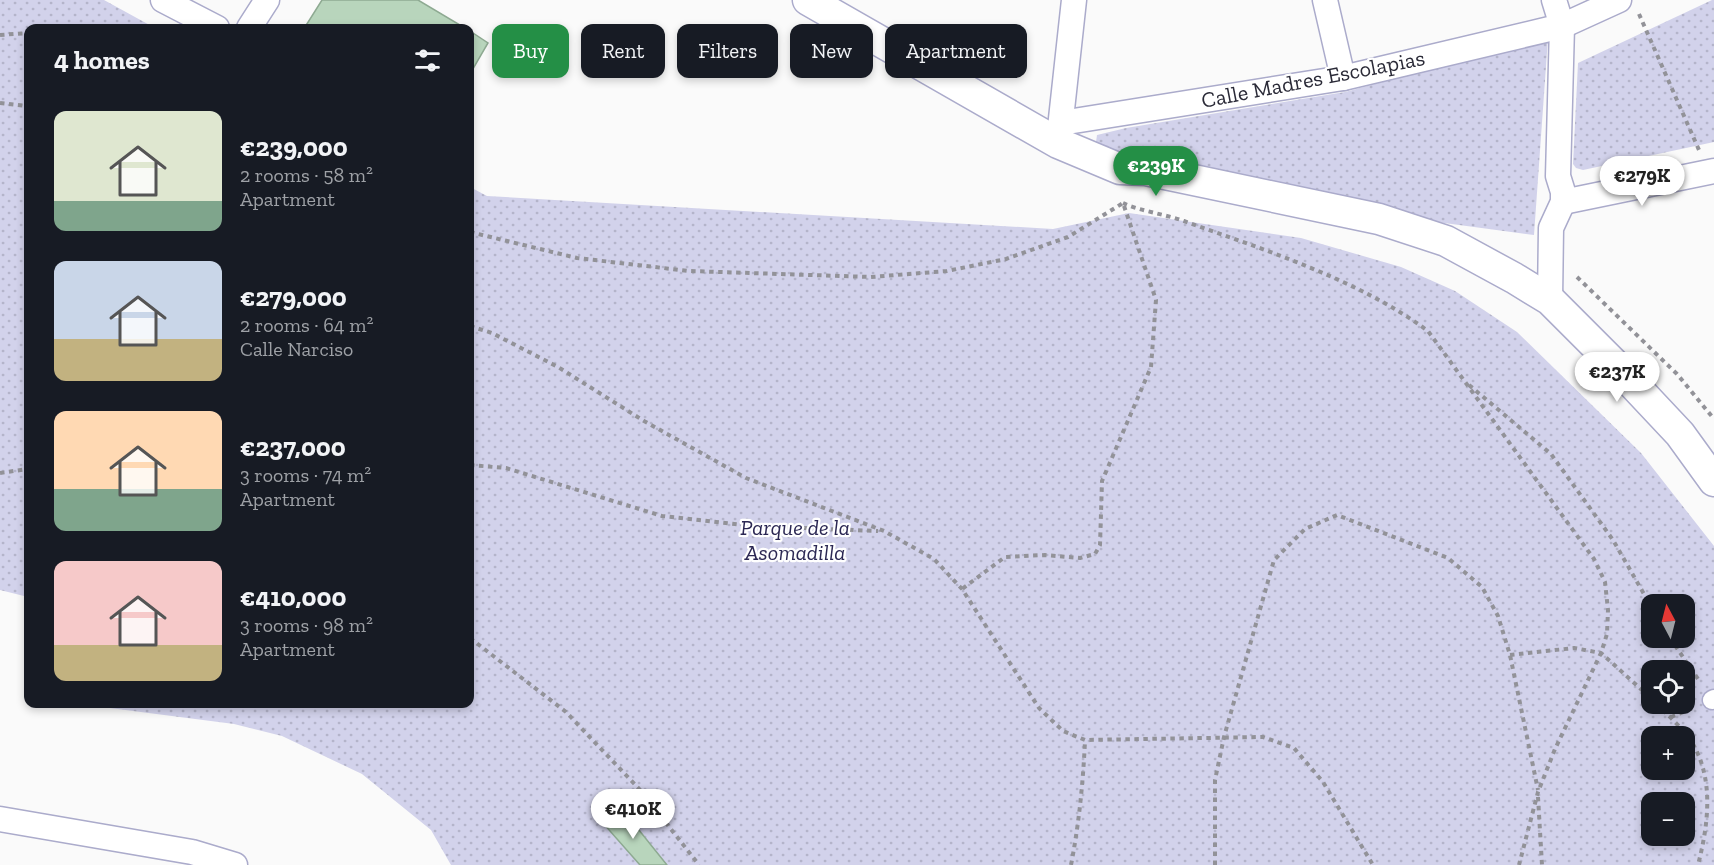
<!DOCTYPE html>
<meta charset="utf-8">
<style>
body{margin:0;font-family:"Zilla Slab",serif;background:#20242c;color:#f1f3f6;height:100vh;display:flex;flex-direction:column;font-size:22px;white-space:nowrap}
*{box-sizing:border-box;margin:0}
p{font-size:20px;color:#9ea1a6}
.icon{flex:none;width:33px;height:33px;fill:none;stroke:currentColor;stroke-width:2;stroke-linecap:round;stroke-linejoin:round}
.map{position:relative;flex:1;overflow:hidden}
.side{position:absolute;left:24px;top:24px;width:450px;height:684px;display:flex;flex-direction:column;background:#171b24;border-radius:12px;box-shadow:0 3px 9px #0003}
.side>*{flex:none}
.hud{position:absolute;left:492px;top:24px;width:570px;height:54px;display:flex;gap:12px}
.needle{width:39px;rotate:353deg}
.controls{position:absolute;left:1641px;top:594px;display:grid;gap:12px}
.controls a{display:grid;place-items:center;width:54px;height:54px;border-radius:12px;background:#171b24;box-shadow:0 3px 9px #0003;font-size:30px}
.price{position:absolute;translate:-50% -51px;padding:0 14px;border-radius:21px;background:#fff;color:#222;font-size:20px;line-height:39px;filter:drop-shadow(0 2px 3px #0008)}
.price::after{content:'';position:absolute;left:50%;top:36px;width:18px;height:14px;margin-left:-9px;background:inherit;clip-path:polygon(0 0,100% 0,50% 100%)}
.price.on{background:#248f46;color:#fff}
ul{padding:0;list-style:none}
li{display:flex;align-items:center;gap:18px;height:150px;padding:0 30px}
li span{display:grid;place-items:center;flex:none;width:168px;height:120px;border-radius:12px;color:#555}
li>.icon{margin-inline-start:auto}
span .icon{width:72px;height:72px;fill:#fffc;stroke-width:1}
li b{font-size:26px}
h2{display:flex;justify-content:space-between;align-items:center;height:72px;padding:0 30px;font-size:26px}
.chip{padding:0 21px;border-radius:12px;background:#171b24;box-shadow:0 3px 9px #0003;font-size:21px;line-height:54px}
.chip.on{background:#248f46;color:#fff}
.map>svg:first-child{display:block}
.park{fill:url(#park-dots);fill-rule:evenodd}
.building{fill:#b8d5bc;stroke:#8eaa92;stroke-width:1.5}
.lines{fill:none;stroke-linecap:round;stroke-linejoin:round}
.pedestrian-casing{stroke:#ababcb;stroke-width:21}
.minor-casing{stroke:#ababcb;stroke-width:27}
.tertiary-casing{stroke:#ababcb;stroke-width:33}
.path{stroke:#929298;stroke-width:4;stroke-dasharray:4.5 4.5;stroke-linecap:butt}
.pedestrian{stroke:#fff;stroke-width:18}
.minor{stroke:#fff;stroke-width:24}
.tertiary{stroke:#fff;stroke-width:30}
.labels{text-anchor:middle;dominant-baseline:central;stroke-width:4.5;stroke-linejoin:round;paint-order:stroke}
.street-label{font-size:22px;fill:#2a2a37;stroke:#fff}
.park-label{font-size:22px;font-style:italic;fill:#2b2753;stroke:#fff}
</style>
<div class="map">
<svg width="1714" height="865" viewBox="0 0 1714 865">
<defs>
<pattern id="park-dots" width="8" height="8" patternUnits="userSpaceOnUse" patternTransform="scale(1.5)"><rect width="8" height="8" fill="#d2d2eb"/><path d="M2 2h.1M6 6h.1" fill="none" stroke="#b4b4ca" stroke-width="1.8" stroke-linecap="round"/></pattern>
</defs>
<rect width="100%" height="100%" fill="#fafafa"/>
<g class="park">
<polygon points="0,0 104,0 155,28 28,28 28,597 0,590"/>
<polygon points="1712,0 1714,0 1714,142 1583,170 1576,168 1573,164 1578,63"/>
<polygon points="1548,38 1534,235 1385,215 1138,162 1096,142 1097,135 1126,128 1345,92"/>
<path d="M 470,187 L 487,196 L 1053,229 L 1129,213 L 1301,238 L 1401,267 L 1455,291 L 1517,332 L 1641,453 L 1714,546 L 1714,865 L 451,865 L 431,830 L 362,774 L 282,736 L 234,724 L 102,707 L 102,704 L 470,704 ZM 1652,604 L 1684,604 L 1684,638 L 1652,638 ZM 1652,670 L 1684,670 L 1684,704 L 1652,704 ZM 1652,736 L 1684,736 L 1684,770 L 1652,770 ZM 1652,802 L 1684,802 L 1684,836 L 1652,836 Z"/>
</g>
<g class="building">
<polygon points="322,0 418,0 465,28 307,28 305,27"/>
<polygon points="470,31 488,43 470,74"/>
<polygon points="622,809 667,865 640,865 602,822"/>
</g>
<g class="lines">
<defs>
<polyline id="pedestrian" points="1712,700 1714,699"/>
<g id="minor">
<polyline points="163,0 217,28"/>
<polyline points="1325,0 1343,78"/>
<polyline points="249,28 267,0"/>
<polyline points="1061,123 1343,78 1562,26 1619,0"/>
<polyline points="1059,137 1074,0"/>
<polyline points="1563,202 1714,171"/>
<polyline points="1550,300 1551,228 1563,202 1563,192 1558,176 1562,26 1554,0"/>
<polyline points="0,819 192,852 235,865"/>
</g>
<polyline id="tertiary" points="808,0 1058,143 1120,169 1146,170 1379,219 1446,241 1514,278 1550,300 1617,367 1680,434 1714,481"/>
</defs>
<use href="#pedestrian" class="pedestrian-casing"/>
<use href="#minor" class="minor-casing"/>
<use href="#tertiary" class="tertiary-casing"/>
<g class="path">
<polyline points="1639,14 1699,150"/>
<polyline points="0,35 28,33"/>
<polyline points="0,103 28,106"/>
<path d="M 1123,203 C 1140,211 1164,214 1184,221 C 1265,250 1359,280 1428,331 L 1594,559 L 1605,582 L 1608,610 L 1607,634 L 1601,653 L 1555,749 L 1538,792 L 1519,865"/>
<polyline points="470,232 577,258 689,271 871,277 947,271 1006,259 1068,237 1123,203 1156,300 1151,367 1102,481 1100,545 1095,554 1080,558 1045,555 1005,557 962,589"/>
<polyline points="1577,277 1677,374 1714,419"/>
<polyline points="470,326 492,333 558,367 644,421 746,478 884,531 934,559 962,589 1039,708 1063,731 1085,740 1263,737 1294,748 1323,782 1373,865"/>
<polyline points="1469,385 1551,454 1613,540 1652,608"/>
<polyline points="470,465 506,468 662,516 752,526 878,531"/>
<polyline points="0,473 28,469"/>
<polyline points="470,638 566,712 642,792 699,865"/>
<polyline points="1670,638 1700,682"/>
<polyline points="1510,655 1574,648 1601,653 1652,699"/>
<path d="M 1656,704 C 1669,716 1685,730 1694,746 C 1714,782 1708,826 1698,865"/>
<polyline points="1671,717 1693,708"/>
<polyline points="1538,797 1542,865"/>
<path d="M 1071,865 C 1079,824 1083,783 1085,741"/>
<polyline points="1215,865 1215,780 1224,737 1274,560 1305,529 1337,515 1448,558 1482,587 1498,616 1510,655 1538,790"/>
</g>
<use href="#pedestrian" class="pedestrian"/>
<use href="#minor" class="minor"/>
<use href="#tertiary" class="tertiary"/>
</g>
<g class="labels">
<g class="street-label">
<text transform="translate(1313 79) rotate(-11)">Calle Madres Escolapias</text>
</g>
<g class="park-label">
<text x="795" y="527">Parque de la<tspan x="795" dy="25">Asomadilla</tspan></text>
</g>
</g>
</svg>
<div class="controls">
<a><svg class="needle" viewBox="-14 -14 28 28"><path d="M0-13l5 13h-10z" fill="#e53935"/><path d="M0 13l5-13h-10z" fill="#9ea1a6"/></svg></a>
<a><svg class="icon" aria-label="locate" viewBox="0 0 24 24"><circle cx="12" cy="12" r="6"/><path d="M12 2v4M12 18v4M2 12h4M18 12h4"/></svg></a>
<a>+</a>
<a>−</a>
</div>
<b class="price on" style="left:1156px;top:197px">€239K</b>
<b class="price" style="left:1642px;top:207px">€279K</b>
<b class="price" style="left:1617px;top:403px">€237K</b>
<b class="price" style="left:633px;top:840px">€410K</b>
<div class="hud">
<a class="chip on">Buy</a>
<a class="chip">Rent</a>
<a class="chip">Filters</a>
<a class="chip">New</a>
<a class="chip">Apartment</a>
</div>
<section class="side">
<h2>4 homes<svg class="icon" aria-label="filters" viewBox="0 0 24 24"><path d="M4 7h16M4 17h16"/><circle cx="9" cy="7" r="2"/><circle cx="15" cy="17" r="2"/></svg></h2>
<ul>
<li><span style="background:linear-gradient(#dfe7d0 75%,#7fa58c 0)"><svg class="icon" aria-label="home" viewBox="0 0 24 24"><path d="M3 11l9-7 9 7M6 9v11h12V9"/></svg></span><div><b>€239,000</b><p>2 rooms · 58 m²</p><p>Apartment</p></div></li>
<li><span style="background:linear-gradient(#c9d6e8 65%,#c2b280 0)"><svg class="icon" aria-label="home" viewBox="0 0 24 24"><path d="M3 11l9-7 9 7M6 9v11h12V9"/></svg></span><div><b>€279,000</b><p>2 rooms · 64 m²</p><p>Calle Narciso</p></div></li>
<li><span style="background:linear-gradient(#ffd9b3 65%,#7fa58c 0)"><svg class="icon" aria-label="home" viewBox="0 0 24 24"><path d="M3 11l9-7 9 7M6 9v11h12V9"/></svg></span><div><b>€237,000</b><p>3 rooms · 74 m²</p><p>Apartment</p></div></li>
<li><span style="background:linear-gradient(#f6c9c9 70%,#c2b280 0)"><svg class="icon" aria-label="home" viewBox="0 0 24 24"><path d="M3 11l9-7 9 7M6 9v11h12V9"/></svg></span><div><b>€410,000</b><p>3 rooms · 98 m²</p><p>Apartment</p></div></li>
</ul>
</section>
</div>
